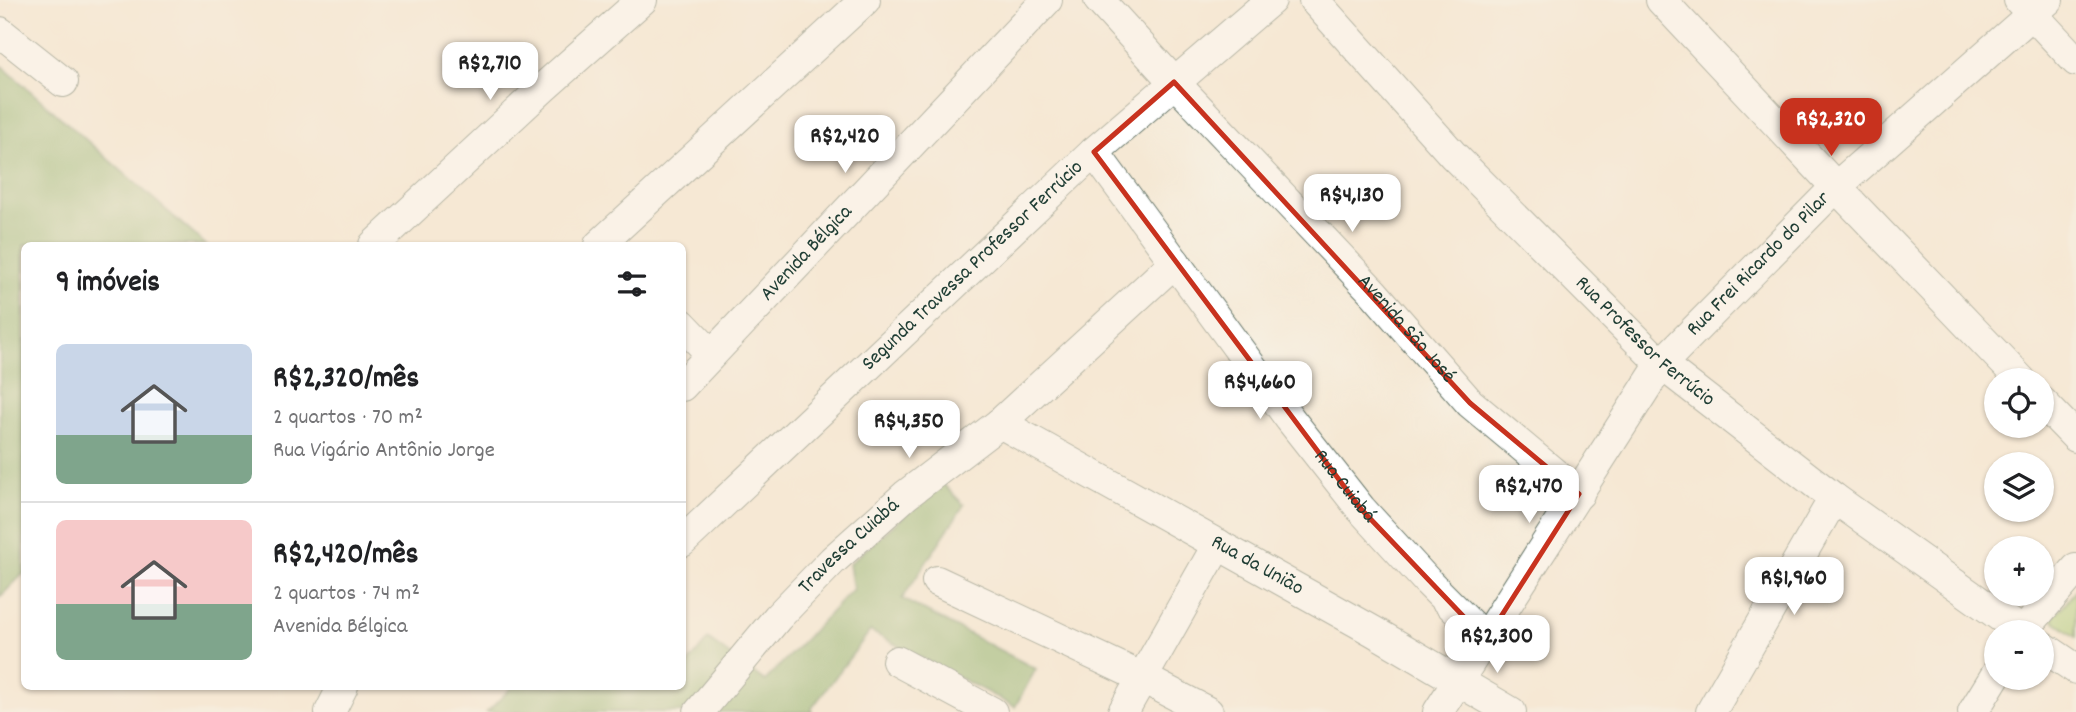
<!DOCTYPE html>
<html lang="pt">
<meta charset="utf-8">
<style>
body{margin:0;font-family:Dekko,sans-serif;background:#f2f2f2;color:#202124;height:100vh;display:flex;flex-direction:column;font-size:26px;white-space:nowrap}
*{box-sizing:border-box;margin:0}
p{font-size:23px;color:#757577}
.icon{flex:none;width:38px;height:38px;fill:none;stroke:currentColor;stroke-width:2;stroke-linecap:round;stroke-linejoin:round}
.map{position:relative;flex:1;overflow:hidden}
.sheet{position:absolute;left:21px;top:242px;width:665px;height:448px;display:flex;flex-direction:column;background:#fff;border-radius:10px;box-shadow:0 2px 5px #0004}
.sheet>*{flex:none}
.fabs{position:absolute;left:1984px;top:368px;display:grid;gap:14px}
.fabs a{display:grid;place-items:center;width:70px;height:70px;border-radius:50%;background:#fff;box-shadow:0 2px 5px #0004;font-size:35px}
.price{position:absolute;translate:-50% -60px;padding:0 16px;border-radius:14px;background:#fff;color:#222;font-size:23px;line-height:46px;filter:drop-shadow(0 2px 4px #0008)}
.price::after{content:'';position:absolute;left:50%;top:42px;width:21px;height:16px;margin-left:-10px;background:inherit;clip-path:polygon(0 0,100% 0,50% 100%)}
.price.on{background:#c8321e;color:#fff}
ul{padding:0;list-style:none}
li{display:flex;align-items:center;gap:21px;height:175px;padding:0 35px}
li+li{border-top:2px solid #e0e0e0}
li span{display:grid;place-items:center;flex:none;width:196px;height:140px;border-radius:10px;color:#555}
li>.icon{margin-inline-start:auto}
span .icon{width:84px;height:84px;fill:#fffc;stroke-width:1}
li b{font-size:30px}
h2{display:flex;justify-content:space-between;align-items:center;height:84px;padding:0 35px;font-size:30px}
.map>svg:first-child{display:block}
.green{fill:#a7cb75;stroke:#638454;stroke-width:2}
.forest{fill:#85af66;stroke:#52764d;stroke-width:2}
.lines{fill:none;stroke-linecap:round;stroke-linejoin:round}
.minor-casing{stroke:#6a796c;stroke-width:32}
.minor{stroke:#fff;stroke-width:30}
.marked{fill:none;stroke:#c8321e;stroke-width:5;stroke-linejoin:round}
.labels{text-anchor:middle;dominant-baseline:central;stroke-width:7;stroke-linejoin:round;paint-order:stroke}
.street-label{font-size:21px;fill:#1f3d34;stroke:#f7f3e8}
</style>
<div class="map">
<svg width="2076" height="712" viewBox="0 0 2076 712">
<rect width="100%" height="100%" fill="#f7f3e8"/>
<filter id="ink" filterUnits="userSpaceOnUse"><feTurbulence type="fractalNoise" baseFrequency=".0143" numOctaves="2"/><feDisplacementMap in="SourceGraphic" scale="14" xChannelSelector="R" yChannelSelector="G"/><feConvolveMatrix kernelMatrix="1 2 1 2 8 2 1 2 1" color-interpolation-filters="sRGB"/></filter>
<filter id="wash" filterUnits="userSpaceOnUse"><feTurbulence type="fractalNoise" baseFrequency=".00686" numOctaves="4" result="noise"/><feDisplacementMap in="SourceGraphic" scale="28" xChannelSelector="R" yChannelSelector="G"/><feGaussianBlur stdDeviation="1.57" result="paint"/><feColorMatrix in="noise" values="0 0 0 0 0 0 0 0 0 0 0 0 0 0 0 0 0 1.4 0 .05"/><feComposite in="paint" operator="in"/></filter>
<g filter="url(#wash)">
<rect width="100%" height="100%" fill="#f5e8d4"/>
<polygon class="green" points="2076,590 2076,637 2052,619"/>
<g class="forest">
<polygon points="2,66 206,245 24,245 24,573 0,597 0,68"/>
<polygon points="942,483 964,505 902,599 1036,669 1015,707 870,631 812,708 812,712 487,712 513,686 682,686 683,670 708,639 765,681 853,589 849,564"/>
</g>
</g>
<g filter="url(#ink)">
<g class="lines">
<defs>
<g id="minor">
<path id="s1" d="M 1099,0 L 1174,82 L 1374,293 L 1470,403 L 1579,494"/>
<path id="s2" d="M 1314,0 L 1454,156 L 1661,364 L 1834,498 L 2022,632"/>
<polyline points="1661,0 1836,187 2021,380"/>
<polyline points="2019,0 2076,61"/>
<polyline points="0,32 63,82"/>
<path id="s3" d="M 1094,152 L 1290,419 L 1361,509 L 1427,581 L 1486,640"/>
<polyline points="374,245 543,88 642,0"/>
<polyline points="599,245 865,0"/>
<polyline points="682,324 711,354"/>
<path id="s4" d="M 682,386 L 1047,0"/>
<polyline points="2042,402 2076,437"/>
<path id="s5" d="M 1000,423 L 1373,631 L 1511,712"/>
<path id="s6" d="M 682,542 L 1094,152 L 1271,0"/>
<polyline points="937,581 1141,677 1208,712"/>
<polyline points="2022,632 2076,569"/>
<polyline points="2042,646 2076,669"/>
<polyline points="897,661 992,712"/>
<polyline points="330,712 343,686"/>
<path id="s7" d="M 699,712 L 778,617 L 833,560 L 906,495 L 1000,423 L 1175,262"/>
<polyline points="1123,712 1218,544"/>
<path id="s8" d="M 1438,712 L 1661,364 L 1836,187 L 2048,0"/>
<polyline points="1711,712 1834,498"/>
<polyline points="1973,712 1997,673"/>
</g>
</defs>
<use href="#minor" class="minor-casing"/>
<use href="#minor" class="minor"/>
</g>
</g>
<path d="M0 0H2076V712H0ZM 1174,82 L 1470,403 L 1579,494 L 1486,640 L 1361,509 L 1094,152 Z" fill="#f5e8d4" fill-opacity=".55" fill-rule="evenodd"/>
<path class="marked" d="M 1174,82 L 1470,403 L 1579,494 L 1486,640 L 1361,509 L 1094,152 Z"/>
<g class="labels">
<g class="street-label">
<text stroke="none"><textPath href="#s4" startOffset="182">Avenida Bélgica</textPath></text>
<text stroke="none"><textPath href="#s8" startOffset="553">Rua Frei Ricardo do Pilar</textPath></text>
<text stroke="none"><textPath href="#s6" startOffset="401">Segunda Travessa Professor Ferrúcio</textPath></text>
<text stroke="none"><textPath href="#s1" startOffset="450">Avenida São José</textPath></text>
<text stroke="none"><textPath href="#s2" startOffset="476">Rua Professor Ferrúcio</textPath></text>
<text stroke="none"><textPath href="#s3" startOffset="418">Rua Cuiabá</textPath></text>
<text stroke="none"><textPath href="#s7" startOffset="224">Travessa Cuiabá</textPath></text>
<text stroke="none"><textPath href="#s5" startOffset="294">Rua da União</textPath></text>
</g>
</g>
</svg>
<div class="fabs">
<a><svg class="icon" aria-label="locate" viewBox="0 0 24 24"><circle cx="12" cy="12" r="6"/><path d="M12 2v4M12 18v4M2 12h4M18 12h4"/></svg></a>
<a><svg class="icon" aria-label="layers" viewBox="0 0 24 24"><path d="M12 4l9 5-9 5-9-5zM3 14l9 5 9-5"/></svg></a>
<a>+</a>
<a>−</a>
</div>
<b class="price" style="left:490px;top:102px">R$2,710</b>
<b class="price on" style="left:1831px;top:158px">R$2,320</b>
<b class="price" style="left:845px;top:175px">R$2,420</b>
<b class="price" style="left:1352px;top:234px">R$4,130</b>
<b class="price" style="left:1260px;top:421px">R$4,660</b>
<b class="price" style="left:909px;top:460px">R$4,350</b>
<b class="price" style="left:1529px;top:525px">R$2,470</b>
<b class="price" style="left:1794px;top:617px">R$1,960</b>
<b class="price" style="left:1497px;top:675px">R$2,300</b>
<section class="sheet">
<h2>9 imóveis<svg class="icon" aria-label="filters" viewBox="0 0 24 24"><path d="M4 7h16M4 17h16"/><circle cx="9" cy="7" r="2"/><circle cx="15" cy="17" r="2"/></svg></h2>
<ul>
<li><span style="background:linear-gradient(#c9d6e8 65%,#7fa58c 0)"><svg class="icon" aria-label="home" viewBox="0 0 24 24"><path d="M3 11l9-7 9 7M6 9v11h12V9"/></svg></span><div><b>R$2,320/mês</b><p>2 quartos · 70 m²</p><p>Rua Vigário Antônio Jorge</p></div></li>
<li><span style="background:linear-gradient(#f6c9c9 60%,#7fa58c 0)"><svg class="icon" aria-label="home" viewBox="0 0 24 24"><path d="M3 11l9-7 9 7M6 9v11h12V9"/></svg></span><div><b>R$2,420/mês</b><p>2 quartos · 74 m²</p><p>Avenida Bélgica</p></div></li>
</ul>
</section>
</div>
